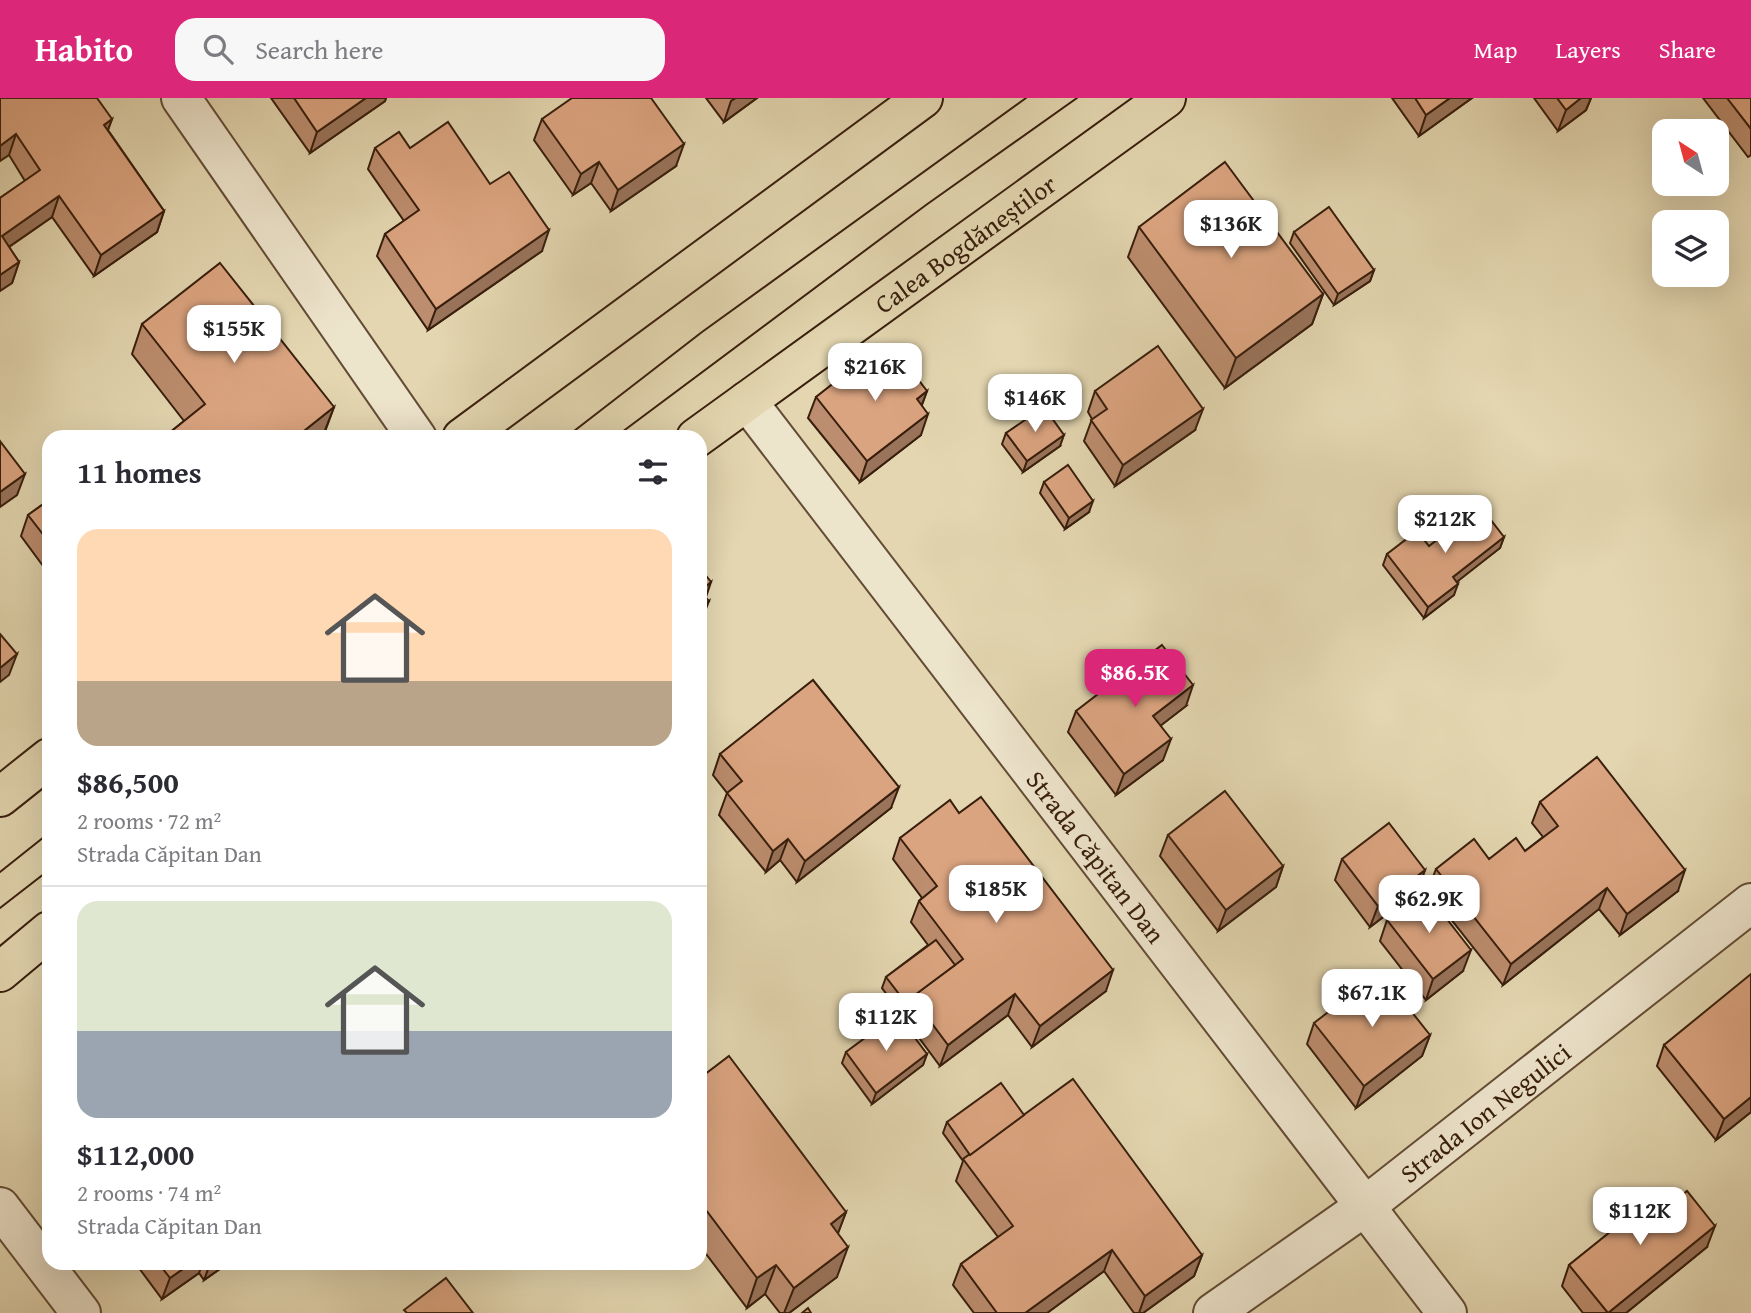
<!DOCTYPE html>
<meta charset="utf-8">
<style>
body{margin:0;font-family:"Gentium Book Plus",serif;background:#f7f7f7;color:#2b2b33;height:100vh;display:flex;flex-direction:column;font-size:26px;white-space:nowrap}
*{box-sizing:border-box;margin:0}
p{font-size:23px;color:#7c7c81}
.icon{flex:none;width:38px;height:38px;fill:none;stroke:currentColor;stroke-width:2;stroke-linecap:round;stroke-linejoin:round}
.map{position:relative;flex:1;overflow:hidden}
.drawer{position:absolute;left:42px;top:332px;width:665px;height:840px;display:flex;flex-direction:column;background:#fff;border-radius:21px;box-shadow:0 7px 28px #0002}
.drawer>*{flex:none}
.needle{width:46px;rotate:324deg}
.fabs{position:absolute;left:1652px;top:21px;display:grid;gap:14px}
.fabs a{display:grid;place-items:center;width:77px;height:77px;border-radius:14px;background:#fff;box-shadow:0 7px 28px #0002;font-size:35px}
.price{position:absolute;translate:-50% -60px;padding:0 16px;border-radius:14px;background:#fff;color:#222;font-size:23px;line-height:46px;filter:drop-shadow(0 2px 4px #0008)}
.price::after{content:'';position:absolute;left:50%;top:42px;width:21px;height:16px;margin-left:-10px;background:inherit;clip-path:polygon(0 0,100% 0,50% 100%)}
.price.current{background:#db2777;color:#fff}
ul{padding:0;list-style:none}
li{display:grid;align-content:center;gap:14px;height:371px;padding:0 35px}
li+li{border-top:2px solid #e1e1e2}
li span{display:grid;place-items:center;height:217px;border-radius:21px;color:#555}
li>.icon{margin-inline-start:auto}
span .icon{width:126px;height:126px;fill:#fffc;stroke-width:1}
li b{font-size:30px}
h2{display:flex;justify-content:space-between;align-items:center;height:84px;padding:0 35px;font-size:30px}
header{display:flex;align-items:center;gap:42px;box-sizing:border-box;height:98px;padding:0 35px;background:#db2777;color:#fff}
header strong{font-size:33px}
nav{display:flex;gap:38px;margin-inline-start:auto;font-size:24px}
.search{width:490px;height:63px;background:#f7f7f7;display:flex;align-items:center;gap:18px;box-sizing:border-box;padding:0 24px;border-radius:21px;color:#7c7c81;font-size:26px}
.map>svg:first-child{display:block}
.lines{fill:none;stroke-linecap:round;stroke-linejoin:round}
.minor-casing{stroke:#634c35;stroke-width:42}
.major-casing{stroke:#381e0c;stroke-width:42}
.minor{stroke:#ede4cc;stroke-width:38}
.major{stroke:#e3d6b0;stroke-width:38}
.tram{stroke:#381e0c;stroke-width:2}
.wall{fill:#bc8d6e;stroke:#381e0c;stroke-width:2}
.shaded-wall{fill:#99735a;stroke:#381e0c;stroke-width:2}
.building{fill:#dba480;stroke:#381e0c;stroke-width:2}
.labels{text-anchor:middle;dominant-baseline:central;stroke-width:5;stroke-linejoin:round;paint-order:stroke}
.street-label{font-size:26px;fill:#381e0c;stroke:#ede4cc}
</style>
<header>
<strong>Habito</strong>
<div class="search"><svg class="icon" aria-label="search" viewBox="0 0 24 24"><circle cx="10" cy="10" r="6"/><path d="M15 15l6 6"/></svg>Search here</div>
<nav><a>Map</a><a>Layers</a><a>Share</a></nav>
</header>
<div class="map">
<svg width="1751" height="1215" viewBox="0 0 1751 1215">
<rect width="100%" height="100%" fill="#e3d6b0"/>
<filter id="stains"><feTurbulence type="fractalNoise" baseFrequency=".00286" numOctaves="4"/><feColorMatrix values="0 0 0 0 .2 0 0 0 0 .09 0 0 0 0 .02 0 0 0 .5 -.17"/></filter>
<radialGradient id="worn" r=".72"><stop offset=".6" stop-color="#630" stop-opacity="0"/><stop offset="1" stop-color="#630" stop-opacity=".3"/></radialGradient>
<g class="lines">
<defs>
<g id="minor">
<polyline points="181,0 417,340"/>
<path id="s1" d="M 747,303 L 1447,1215"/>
<polyline points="0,1109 81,1215"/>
<path id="s2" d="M 1213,1215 L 1364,1109 L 1751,805"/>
</g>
<g id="major">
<polyline points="462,340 923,0"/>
<path id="s3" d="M 696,340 L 1166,0"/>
<polyline points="0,699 49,660"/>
<polyline points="0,874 49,833"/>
</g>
</defs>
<use href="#minor" class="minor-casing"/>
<use href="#major" class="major-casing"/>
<use href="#minor" class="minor"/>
<use href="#major" class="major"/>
<g class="tram">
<polyline points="565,340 702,234 1026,0"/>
<polyline points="614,340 926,107 1077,0"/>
<polyline points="0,774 49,735"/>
<polyline points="0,810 49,772"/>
</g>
</g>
<g class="wall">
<polygon points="0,0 112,21 108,32 164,113 157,134 94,178 52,119 9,149 19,164 12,185 0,100 25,83 9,57"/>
<polygon points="271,0 386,0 385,3 310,55"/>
<polygon points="706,0 757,0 724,24"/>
<polygon points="1392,0 1472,0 1419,38"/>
<polygon points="1534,0 1591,0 1586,12 1558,33"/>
<polygon points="1703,0 1751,0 1751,57 1748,59"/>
<polygon points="542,21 676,68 611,113 591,85 573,97 534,42"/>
<polygon points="375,50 410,50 490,86 542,153 428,232 377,158 385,136 404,123 368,71"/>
<polygon points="1139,129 1323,196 1312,226 1225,290 1128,159"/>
<polygon points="1294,134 1374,172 1370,183 1334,207 1290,145"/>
<polygon points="142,226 334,309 323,339 163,340 184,323 132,256"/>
<polygon points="893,271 927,293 922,307 921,337 860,384 808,320 816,299"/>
<polygon points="1095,293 1195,332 1115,388 1084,343 1092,321 1088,314"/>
<polygon points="1006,335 1060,348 1023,374 1002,346"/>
<polygon points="1044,384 1089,414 1065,431 1040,395"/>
<polygon points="49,402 49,476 21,438 28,417"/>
<polygon points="1504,439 1500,450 1456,484 1454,497 1424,520 1383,467 1387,456 1429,448"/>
<polygon points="1186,608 1161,627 1163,662 1116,697 1068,634 1076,613"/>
<polygon points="720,656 891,710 797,784 780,762 766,774 719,717 727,695 713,677"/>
<polygon points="1540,704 1678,793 1620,837 1599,811 1503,887 1428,792 1436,771 1525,753 1543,739 1532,725"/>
<polygon points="959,715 1106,893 1032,949 1008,917 940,968 882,890 886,879 928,847 911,824 919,803 922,800 893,761 900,740"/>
<polygon points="1168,737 1283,768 1276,789 1218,833 1160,758"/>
<polygon points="1342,761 1425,772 1417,793 1370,829 1335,782"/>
<polygon points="1387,822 1463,873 1426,902 1380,843"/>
<polygon points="1314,925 1430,937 1422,958 1356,1010 1307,946"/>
<polygon points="1664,947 1751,1014 1716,1042 1657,968"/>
<polygon points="846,954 927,956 923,967 872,1006 842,965"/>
<polygon points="700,980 846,1114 838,1135 837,1179 789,1215 780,1215 765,1196 747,1210 700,1148"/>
<polygon points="1024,1017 1202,1157 1194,1178 1143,1215 1134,1215 1104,1173 1047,1215 974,1215 953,1187 961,1166 998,1139 956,1083 963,1063 943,1035 947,1024"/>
<polygon points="1621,1115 1707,1149 1626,1215 1583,1215 1562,1188 1569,1167 1616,1130"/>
<polygon points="136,1166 227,1166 204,1182 199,1175 162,1201"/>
</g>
<g class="shaded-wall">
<polygon points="366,0 386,0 385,3 310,55 317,34"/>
<polygon points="736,0 757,0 724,24 731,3"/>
<polygon points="1450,0 1472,0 1419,38 1426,17"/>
<polygon points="1581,0 1591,0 1586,12 1558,33 1566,12"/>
<polygon points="112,21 104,42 104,27"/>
<polygon points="16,36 9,57 0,63 0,48"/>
<polygon points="684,46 676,68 611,113 618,92"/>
<polygon points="599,64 591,85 573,97 581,76"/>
<polygon points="59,98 52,119 0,155 2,138"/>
<polygon points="164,113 157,134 94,178 101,157"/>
<polygon points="549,132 542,153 428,232 436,211"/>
<polygon points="19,164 12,185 0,193 0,177"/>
<polygon points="1374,172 1370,183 1334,207 1338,196"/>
<polygon points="1323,196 1312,226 1225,290 1236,260"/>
<polygon points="927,293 919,314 917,301"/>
<polygon points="334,309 322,340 295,340"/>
<polygon points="1203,311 1195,332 1115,388 1123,367"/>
<polygon points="928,316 921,337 860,384 867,363"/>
<polygon points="1064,337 1060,348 1023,374 1027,363"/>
<polygon points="25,376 17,397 0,409 0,394"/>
<polygon points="1093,403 1089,414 1065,431 1069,420"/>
<polygon points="1504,439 1500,450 1449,490 1453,479"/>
<polygon points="711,484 704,505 700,493"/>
<polygon points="1458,486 1454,497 1424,520 1428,509"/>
<polygon points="709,503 701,524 700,525 700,510"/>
<polygon points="17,556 9,577 0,584 0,570"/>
<polygon points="1193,587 1186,608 1146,639 1153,618"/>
<polygon points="1171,641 1163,662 1116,697 1124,676"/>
<polygon points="899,689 891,710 797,784 805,763"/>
<polygon points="788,741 780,762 766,774 773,753"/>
<polygon points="1283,768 1276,789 1218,833 1226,812"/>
<polygon points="1425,772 1417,793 1370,829 1378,808"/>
<polygon points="1685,772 1678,793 1620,837 1627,816"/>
<polygon points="1607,790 1599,811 1503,887 1511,866"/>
<polygon points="1471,852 1463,873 1426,902 1433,881"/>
<polygon points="1113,872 1106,893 1032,949 1040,928"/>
<polygon points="1015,896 1008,917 940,968 948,947"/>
<polygon points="1430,937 1422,958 1356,1010 1364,988"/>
<polygon points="927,956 923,967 872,1006 876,995"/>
<polygon points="1751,999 1751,1014 1716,1042 1724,1021"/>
<polygon points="846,1114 835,1143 831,1126"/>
<polygon points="1715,1128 1707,1149 1626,1215 1608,1215"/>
<polygon points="848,1149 837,1179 789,1215 784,1215 794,1190"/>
<polygon points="1112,1152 1104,1173 1047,1215 1025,1215"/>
<polygon points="1202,1157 1194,1178 1143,1215 1139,1215 1145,1198"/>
<polygon points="190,1166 202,1166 199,1175 162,1201 170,1180"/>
<polygon points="210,1166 227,1166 204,1182"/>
<polygon points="776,1167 765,1196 747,1210 757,1180"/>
</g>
<g class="building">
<polygon points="0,0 97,0 112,21 104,27 164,113 101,157 59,98 2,138 19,164 0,177 0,100 40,72 16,36 0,48"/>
<polygon points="294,0 366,0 317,34"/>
<polygon points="572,0 651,0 684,46 618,92 599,64 581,76 542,21"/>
<polygon points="1415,0 1450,0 1426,17"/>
<polygon points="1557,0 1581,0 1566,12"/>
<polygon points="1727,0 1751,0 1751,31"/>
<polygon points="448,24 490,86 509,74 549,132 436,211 385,136 419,112 375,50 399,34 410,50"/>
<polygon points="1225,64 1323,196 1236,260 1139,129"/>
<polygon points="1329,109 1374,172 1338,196 1294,134"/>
<polygon points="220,165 334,309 295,340 163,340 205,306 142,226"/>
<polygon points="1158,248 1203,311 1123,367 1091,322 1107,311 1095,293"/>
<polygon points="877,251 893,271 904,263 927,293 917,301 928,316 867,363 816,299"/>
<polygon points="1044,309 1064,337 1027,363 1006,335"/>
<polygon points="0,343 25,376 0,394"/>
<polygon points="1068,367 1093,403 1069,420 1044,384"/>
<polygon points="49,402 49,444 28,417"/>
<polygon points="1480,408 1504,439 1453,479 1458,486 1428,509 1387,456 1417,433 1429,448"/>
<polygon points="700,470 711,484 700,493 709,503 700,510"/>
<polygon points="0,536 17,556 0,570"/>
<polygon points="1162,547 1193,587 1153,618 1171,641 1124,676 1076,613"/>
<polygon points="813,582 899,689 805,763 788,741 773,753 727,695 742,683 720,656"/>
<polygon points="1597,659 1685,772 1627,816 1607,790 1511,866 1436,771 1474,741 1489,761 1516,740 1525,753 1558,728 1540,704"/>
<polygon points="1225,693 1283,768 1226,812 1168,737"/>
<polygon points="981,699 1113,872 1040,928 1015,896 948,947 912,899 963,861 919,803 937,788 900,740 950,702 959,715"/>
<polygon points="1389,725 1425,772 1378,808 1342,761"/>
<polygon points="1425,793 1471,852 1433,881 1387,822"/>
<polygon points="936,842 955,867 912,899 909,909 886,879"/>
<polygon points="1380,874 1430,937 1364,988 1314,925"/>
<polygon points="1751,876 1751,999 1724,1021 1664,947"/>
<polygon points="897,916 927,956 876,995 846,954"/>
<polygon points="729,958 846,1114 831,1126 848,1149 794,1190 776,1167 757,1180 700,1104 700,980"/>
<polygon points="1073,981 1202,1157 1145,1198 1112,1152 1025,1215 997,1215 961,1166 1013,1128 963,1061"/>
<polygon points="1001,985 1024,1017 970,1057 947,1024"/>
<polygon points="1651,1091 1666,1110 1687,1093 1715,1128 1608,1215 1569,1167 1626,1121 1621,1115"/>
<polygon points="159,1166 190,1166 170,1180"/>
<polygon points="446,1180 473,1215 407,1215 404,1212"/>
<polygon points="808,1210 811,1215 802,1215"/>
</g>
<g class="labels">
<g class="street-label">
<text stroke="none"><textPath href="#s3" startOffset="332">Calea Bogdăneștilor</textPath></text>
<text stroke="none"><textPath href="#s1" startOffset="574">Strada Căpitan Dan</textPath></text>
<text stroke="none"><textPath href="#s2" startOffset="338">Strada Ion Negulici</textPath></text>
</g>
</g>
<rect width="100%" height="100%" filter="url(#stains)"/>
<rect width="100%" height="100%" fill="url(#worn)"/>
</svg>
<div class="fabs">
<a><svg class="needle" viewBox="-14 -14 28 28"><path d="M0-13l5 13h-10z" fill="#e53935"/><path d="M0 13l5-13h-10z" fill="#7c7c81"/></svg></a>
<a><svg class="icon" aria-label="layers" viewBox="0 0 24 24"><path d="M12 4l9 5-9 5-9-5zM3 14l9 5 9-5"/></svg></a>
</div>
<b class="price" style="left:1231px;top:162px">$136K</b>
<b class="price" style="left:234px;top:267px">$155K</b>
<b class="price" style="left:875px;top:305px">$216K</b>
<b class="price" style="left:1035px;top:336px">$146K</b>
<b class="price" style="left:1445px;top:457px">$212K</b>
<b class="price current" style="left:1135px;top:611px">$86.5K</b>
<b class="price" style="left:996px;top:827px">$185K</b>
<b class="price" style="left:1429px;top:837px">$62.9K</b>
<b class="price" style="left:1372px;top:931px">$67.1K</b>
<b class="price" style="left:886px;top:955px">$112K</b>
<b class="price" style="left:1640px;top:1149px">$112K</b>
<section class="drawer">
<h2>11 homes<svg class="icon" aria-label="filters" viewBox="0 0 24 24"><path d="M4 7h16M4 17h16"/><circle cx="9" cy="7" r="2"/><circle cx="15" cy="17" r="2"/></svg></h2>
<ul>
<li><span style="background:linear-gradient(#ffd9b3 70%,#b9a48a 0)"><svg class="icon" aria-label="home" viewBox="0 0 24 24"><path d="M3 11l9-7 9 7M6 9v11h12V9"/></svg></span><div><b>$86,500</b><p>2 rooms · 72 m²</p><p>Strada Căpitan Dan</p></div></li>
<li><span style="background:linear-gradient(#dfe7d0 60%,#9aa5b1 0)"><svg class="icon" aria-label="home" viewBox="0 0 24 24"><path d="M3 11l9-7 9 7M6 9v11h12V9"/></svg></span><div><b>$112,000</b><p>2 rooms · 74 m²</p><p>Strada Căpitan Dan</p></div></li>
</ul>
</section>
</div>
